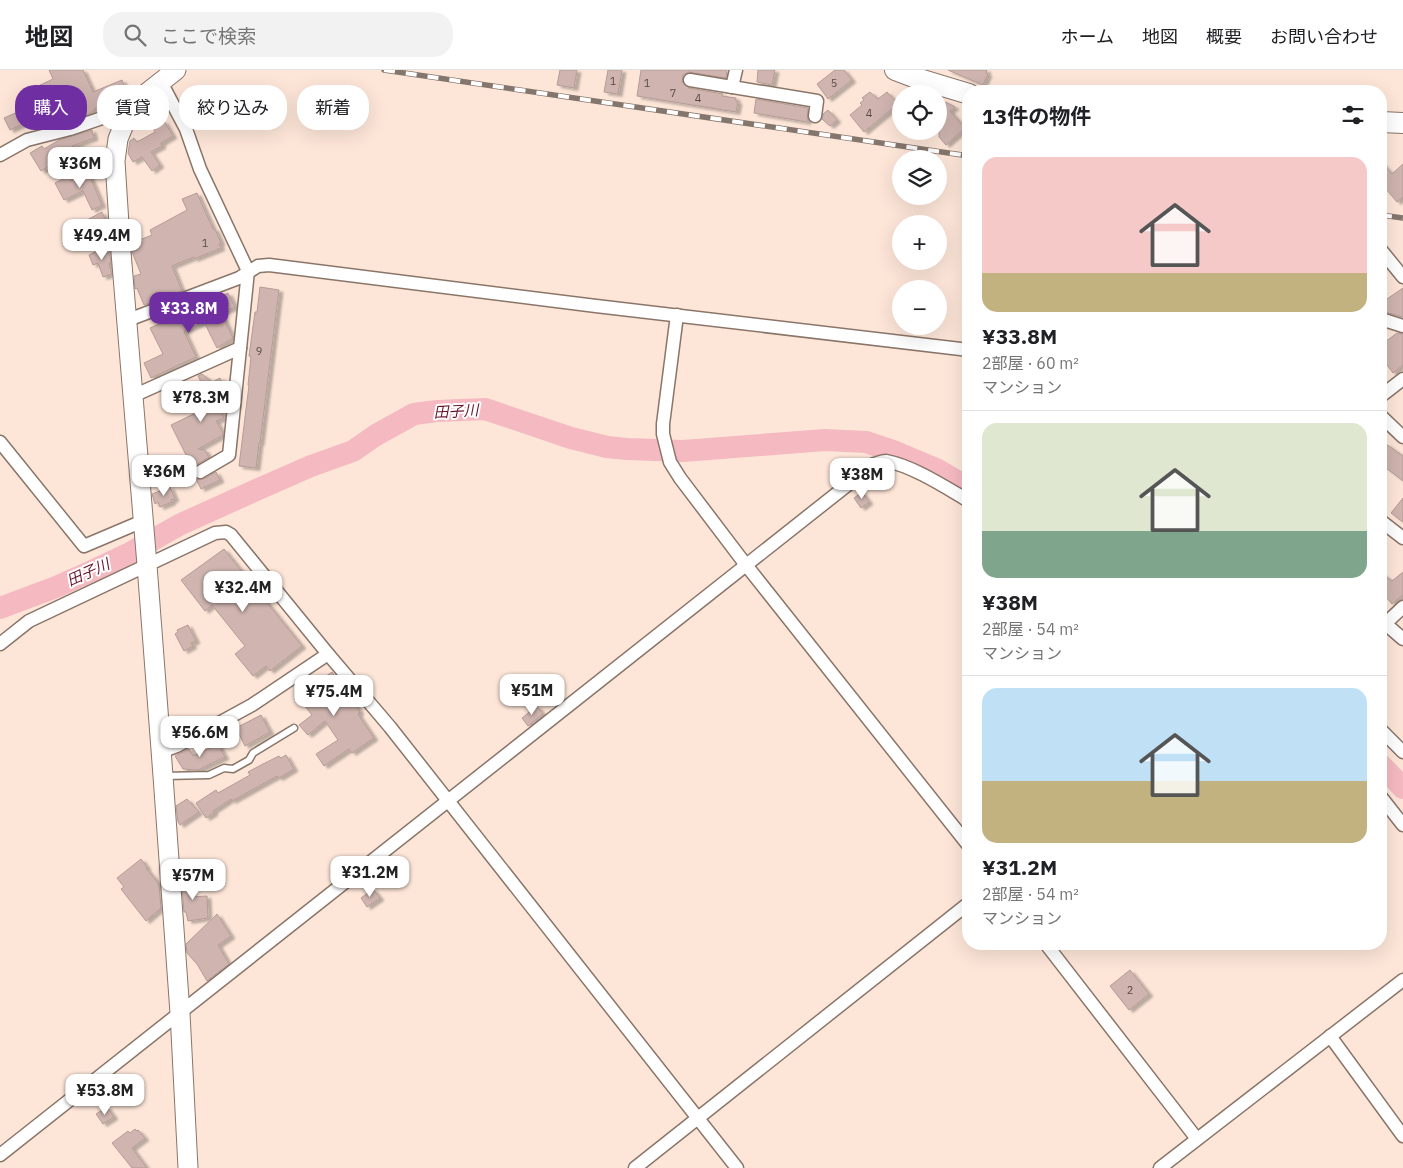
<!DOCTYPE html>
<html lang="ja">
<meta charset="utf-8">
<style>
body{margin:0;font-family:"IBM Plex Sans","Noto Sans JP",sans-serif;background:#f2f2f2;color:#202124;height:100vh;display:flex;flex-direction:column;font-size:19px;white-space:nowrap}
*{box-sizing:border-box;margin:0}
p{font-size:16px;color:#757577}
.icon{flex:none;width:28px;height:28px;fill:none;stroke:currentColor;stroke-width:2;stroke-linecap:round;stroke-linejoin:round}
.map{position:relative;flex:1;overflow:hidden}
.side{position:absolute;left:962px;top:15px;width:425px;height:865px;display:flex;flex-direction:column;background:#fff;border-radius:20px;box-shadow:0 5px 20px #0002}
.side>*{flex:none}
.banner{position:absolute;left:15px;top:15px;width:475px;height:45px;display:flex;gap:10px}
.fabs{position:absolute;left:892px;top:15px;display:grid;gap:10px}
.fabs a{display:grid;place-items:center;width:55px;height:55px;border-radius:50%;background:#fff;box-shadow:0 5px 20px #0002;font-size:25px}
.price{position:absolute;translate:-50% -42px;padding:0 11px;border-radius:10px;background:#fff;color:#222;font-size:16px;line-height:32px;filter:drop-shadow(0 1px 2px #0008)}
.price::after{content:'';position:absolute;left:50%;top:30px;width:15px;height:11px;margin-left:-8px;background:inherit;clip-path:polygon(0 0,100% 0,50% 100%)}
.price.on{background:#702ea3;color:#fff}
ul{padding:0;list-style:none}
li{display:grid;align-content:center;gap:10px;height:265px;padding:0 20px}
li+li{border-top:1px solid #e0e0e0}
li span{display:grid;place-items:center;height:155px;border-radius:15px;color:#555}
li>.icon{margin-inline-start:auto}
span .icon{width:90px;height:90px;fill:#fffc;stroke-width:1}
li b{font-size:21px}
h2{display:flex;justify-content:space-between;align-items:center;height:60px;padding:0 20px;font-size:21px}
.tag{padding:0 18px;border-radius:20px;background:#fff;box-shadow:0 5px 20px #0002;font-size:18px;line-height:45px}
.tag.on{background:#702ea3;color:#fff}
header{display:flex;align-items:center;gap:30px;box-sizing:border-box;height:70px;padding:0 25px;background:#fff;border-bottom:1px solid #e0e0e0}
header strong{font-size:24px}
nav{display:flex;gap:28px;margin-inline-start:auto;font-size:18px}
.search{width:350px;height:45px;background:#f2f2f2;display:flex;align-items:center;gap:12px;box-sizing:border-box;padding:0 18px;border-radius:20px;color:#757577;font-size:19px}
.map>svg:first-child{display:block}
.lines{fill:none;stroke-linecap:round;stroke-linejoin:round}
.river{stroke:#f5b9c1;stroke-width:22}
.building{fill:#cfb4af;stroke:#b59b96;filter:url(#shadow)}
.lane-casing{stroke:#8a7569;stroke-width:9}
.street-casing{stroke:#8a7569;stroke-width:15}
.secondary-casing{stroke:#8a7569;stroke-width:21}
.primary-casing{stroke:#8a7569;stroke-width:22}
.lane{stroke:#fff;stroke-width:6}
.street{stroke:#fff;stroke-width:12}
.secondary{stroke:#fff;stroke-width:19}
.primary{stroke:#fff;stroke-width:20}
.rail-casing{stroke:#85766d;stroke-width:5.5}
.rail{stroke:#fff;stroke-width:4;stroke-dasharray:11;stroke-linecap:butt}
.labels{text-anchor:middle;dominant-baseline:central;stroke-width:4;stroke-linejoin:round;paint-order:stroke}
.number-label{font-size:11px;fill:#584b46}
.water-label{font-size:15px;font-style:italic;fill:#68152c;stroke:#fff}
</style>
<header>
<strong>地図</strong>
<div class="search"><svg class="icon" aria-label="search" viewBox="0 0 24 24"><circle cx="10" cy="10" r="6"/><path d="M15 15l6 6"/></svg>ここで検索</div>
<nav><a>ホーム</a><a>地図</a><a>概要</a><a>お問い合わせ</a></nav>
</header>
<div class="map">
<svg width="1403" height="1098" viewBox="0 0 1403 1098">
<defs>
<filter id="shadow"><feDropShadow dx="4" dy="2.5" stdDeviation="1" flood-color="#0004"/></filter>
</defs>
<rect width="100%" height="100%" fill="#fde6d8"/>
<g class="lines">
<g class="river">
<polyline points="0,538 56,517 92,501 128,484 179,455 254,421 311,396 353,381 376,365 414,344 437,341 485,339 571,368 607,377 627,379 683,381 825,370 866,372 893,381 938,400 969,418"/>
<polyline points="1381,695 1403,718"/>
</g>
</g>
<g class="building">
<polygon points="49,0 83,0 93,22 122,10 128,24 94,39 95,40 87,45 59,53 52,39 46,42 45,40 26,49 27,52 10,60 4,48 38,33 32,19 53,9"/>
<polygon points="560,0 577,0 574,18 557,15"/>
<polygon points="608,0 622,0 618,24 604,22"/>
<polygon points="641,0 727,0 726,8 688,2 683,5 682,12 689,18 723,24 722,26 736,28 736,31 738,32 736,42 637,26"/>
<polygon points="758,0 775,0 772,15 757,12"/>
<polygon points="835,0 844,0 852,10 828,29 817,14"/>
<polygon points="948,0 987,0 986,3 988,4 983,15"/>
<polygon points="870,22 878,29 887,22 898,34 864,62 850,45 862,35 860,33 864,30 862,28"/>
<polygon points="756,29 808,38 807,52 754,43"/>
<polygon points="946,32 955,37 950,41 965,58 946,75 939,67 939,37"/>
<polygon points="828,40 837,50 830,56 822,49 823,44"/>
<polygon points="164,51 173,66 161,73 162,76 151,82 160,95 152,101 142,87 133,92 128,83 130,71 134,68 137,72 155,62 152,57"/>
<polygon points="92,60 94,68 72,76 75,81 41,101 30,83 42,76 44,79 59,70"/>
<polygon points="1381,92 1392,104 1403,94 1403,127 1397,132 1381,113"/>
<polygon points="88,102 102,135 92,140 83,121 64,130 55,113 69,106 71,111"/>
<polygon points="197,123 213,159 215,159 221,173 219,174 221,178 194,189 194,187 172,196 182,221 144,235 137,218 135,219 134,206 141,204 132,182 132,173 152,165 150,160 187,140 182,129"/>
<polygon points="102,142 108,156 92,164 85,151"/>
<polygon points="106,177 110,187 111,192 109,193 112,204 103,207 98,193 93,195 89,185"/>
<polygon points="260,217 279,220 260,373 259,373 256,398 239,396 249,315 248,315 251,287 249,286 255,242 257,242"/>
<polygon points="1403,218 1403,247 1381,241 1381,233"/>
<polygon points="228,223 235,237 221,243 233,268 217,278 204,252 184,261 196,287 151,308 144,293 163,284 150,258"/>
<polygon points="1397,263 1403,264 1403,295 1393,303 1381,287 1381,275"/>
<polygon points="202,304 212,312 220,308 226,320 213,326 224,348 216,351 223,363 223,365 198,379 205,380 209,387 196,395 193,399 171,355 206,338 196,319 203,316 198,306"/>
<polygon points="1386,374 1403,386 1403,411 1381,394 1381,380"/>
<polygon points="216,402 220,410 201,419 196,409 204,409"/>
<polygon points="170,417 175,429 171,430 172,432 160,437 158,432 155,434 152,424"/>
<polygon points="862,422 869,432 861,438 854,428"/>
<polygon points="1403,428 1403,452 1391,443"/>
<polygon points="224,479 302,576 270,601 266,596 253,606 235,584 245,576 212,535 205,541 181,510"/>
<polygon points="1403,502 1403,525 1392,534 1381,521 1381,503 1392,511"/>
<polygon points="188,555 196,571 191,573 193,576 184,581 175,564 178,562 177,560"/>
<polygon points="332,602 349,625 360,642 358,644 374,668 352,683 349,679 324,696 316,684 338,670 325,651 308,665 299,655 312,645 297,626"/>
<polygon points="537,636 543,644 528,656 522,648"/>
<polygon points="261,645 270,662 245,676 236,658"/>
<polygon points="218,674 225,687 198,700 183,699 175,686 189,679 193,686"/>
<polygon points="286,685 294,699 279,708 277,706 232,731 231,729 213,741 214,743 206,748 196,733 216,720 218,723 250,705 248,702 261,695 279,686 281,688"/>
<polygon points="187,729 199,742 180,755 178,752 176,736"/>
<polygon points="141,789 147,797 146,798 159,814 161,838 146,851 121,819 124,817 117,808"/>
<polygon points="181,804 190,804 192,827 207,826 208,848 188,851 186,842 184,842"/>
<polygon points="373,819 380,828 367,837 361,828"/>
<polygon points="217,844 231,866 218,875 229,894 207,911 197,894 187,883 186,874"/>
<polygon points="1130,900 1149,924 1129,940 1110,916"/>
<polygon points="107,1037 114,1047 103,1054 96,1044"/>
<polygon points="135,1059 137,1061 138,1060 145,1068 132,1078 147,1098 132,1098 112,1073 128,1061 130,1063"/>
</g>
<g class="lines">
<defs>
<polyline id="lane" points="165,706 209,705 224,698 233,699 249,690 253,683 294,658"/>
<g id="street">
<polyline points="690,10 817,31 815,46"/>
<polyline points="161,12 186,59 200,99 248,201 229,385 200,402"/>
<polyline points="732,17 736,0"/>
<polyline points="0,85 27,70 70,59 111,45 125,49"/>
<polyline points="1381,180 1403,207"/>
<polyline points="677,245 663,354 663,364 670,392 680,408 746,495 969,776"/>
<polyline points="1381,249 1403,256"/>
<polyline points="128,250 239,208 258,196 269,195 596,236 969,280"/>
<polyline points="133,326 240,278"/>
<polyline points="1381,326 1403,309"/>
<polyline points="1381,346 1403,367"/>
<polyline points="0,372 84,476 143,451"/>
<polyline points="1381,451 1403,468"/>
<polyline points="1381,550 1403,569"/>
<polyline points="1386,553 1403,537"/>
<polyline points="0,574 29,551 215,463 226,462 231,465 328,584 390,657 737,1098"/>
<polyline points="1381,660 1403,682"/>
<polyline points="161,682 177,676 252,635 328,584"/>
<polyline points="1381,727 1403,755"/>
<polyline points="1046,874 1197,1069"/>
<polyline points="1330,966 1403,1066"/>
<path d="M 0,1085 L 874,394 C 878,393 882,391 886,391 C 913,396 945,417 969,431"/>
<polyline points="635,1098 969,833"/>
<polyline points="1160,1098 1403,910"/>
</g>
<polyline id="secondary" points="176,0 143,26 129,42 118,69 115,91 120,170 147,495 163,706 180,943 188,1098"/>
<g id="primary">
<polyline points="895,0 916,8 969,24"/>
<polyline points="1381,52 1403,53"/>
</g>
</defs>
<use href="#lane" class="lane-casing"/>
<use href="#street" class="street-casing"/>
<use href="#secondary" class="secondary-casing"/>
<use href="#primary" class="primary-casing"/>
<use href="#lane" class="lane"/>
<use href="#street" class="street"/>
<use href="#secondary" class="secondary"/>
<use href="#primary" class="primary"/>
<defs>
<g id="rail">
<polyline points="384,0 969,86"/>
<polyline points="1381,145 1403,148"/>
</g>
</defs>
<use href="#rail" class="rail-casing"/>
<use href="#rail" class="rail"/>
</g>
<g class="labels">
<g class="number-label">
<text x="613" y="11">1</text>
<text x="647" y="13">1</text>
<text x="834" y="13">5</text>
<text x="673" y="23">7</text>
<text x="698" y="28">4</text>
<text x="869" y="43">4</text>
<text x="205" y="173">1</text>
<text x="259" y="281">9</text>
<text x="1130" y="920">2</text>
</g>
<g class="water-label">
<text transform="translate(456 341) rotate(-3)">田子川</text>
<text transform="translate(88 502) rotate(-24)">田子川</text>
</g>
</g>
</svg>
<div class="fabs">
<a><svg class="icon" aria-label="locate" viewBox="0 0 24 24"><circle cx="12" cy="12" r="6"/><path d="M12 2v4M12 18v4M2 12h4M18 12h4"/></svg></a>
<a><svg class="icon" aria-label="layers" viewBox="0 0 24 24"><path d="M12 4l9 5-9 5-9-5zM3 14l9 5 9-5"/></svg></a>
<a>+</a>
<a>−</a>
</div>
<b class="price" style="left:80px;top:119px">¥36M</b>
<b class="price" style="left:102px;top:191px">¥49.4M</b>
<b class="price on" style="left:189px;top:264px">¥33.8M</b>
<b class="price" style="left:201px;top:353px">¥78.3M</b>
<b class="price" style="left:164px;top:427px">¥36M</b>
<b class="price" style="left:862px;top:430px">¥38M</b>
<b class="price" style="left:243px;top:543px">¥32.4M</b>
<b class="price" style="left:532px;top:646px">¥51M</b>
<b class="price" style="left:334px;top:647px">¥75.4M</b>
<b class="price" style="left:200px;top:688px">¥56.6M</b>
<b class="price" style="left:370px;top:828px">¥31.2M</b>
<b class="price" style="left:193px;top:831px">¥57M</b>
<b class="price" style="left:105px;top:1046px">¥53.8M</b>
<div class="banner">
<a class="tag on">購入</a>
<a class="tag">賃貸</a>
<a class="tag">絞り込み</a>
<a class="tag">新着</a>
</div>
<section class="side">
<h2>13件の物件<svg class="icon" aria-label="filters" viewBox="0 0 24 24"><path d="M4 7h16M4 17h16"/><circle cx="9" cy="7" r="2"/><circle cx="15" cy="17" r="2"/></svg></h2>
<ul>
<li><span style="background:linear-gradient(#f6c9c9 75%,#c2b280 0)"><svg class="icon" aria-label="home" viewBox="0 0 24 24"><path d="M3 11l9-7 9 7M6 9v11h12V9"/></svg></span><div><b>¥33.8M</b><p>2部屋 · 60 m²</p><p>マンション</p></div></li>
<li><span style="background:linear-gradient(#dfe7d0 70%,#7fa58c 0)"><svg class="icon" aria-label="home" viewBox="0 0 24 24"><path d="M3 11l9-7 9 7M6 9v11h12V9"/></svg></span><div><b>¥38M</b><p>2部屋 · 54 m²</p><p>マンション</p></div></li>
<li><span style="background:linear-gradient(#bfe0f5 60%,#c2b280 0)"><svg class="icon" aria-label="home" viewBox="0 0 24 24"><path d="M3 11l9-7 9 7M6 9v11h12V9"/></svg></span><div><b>¥31.2M</b><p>2部屋 · 54 m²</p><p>マンション</p></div></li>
</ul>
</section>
</div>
